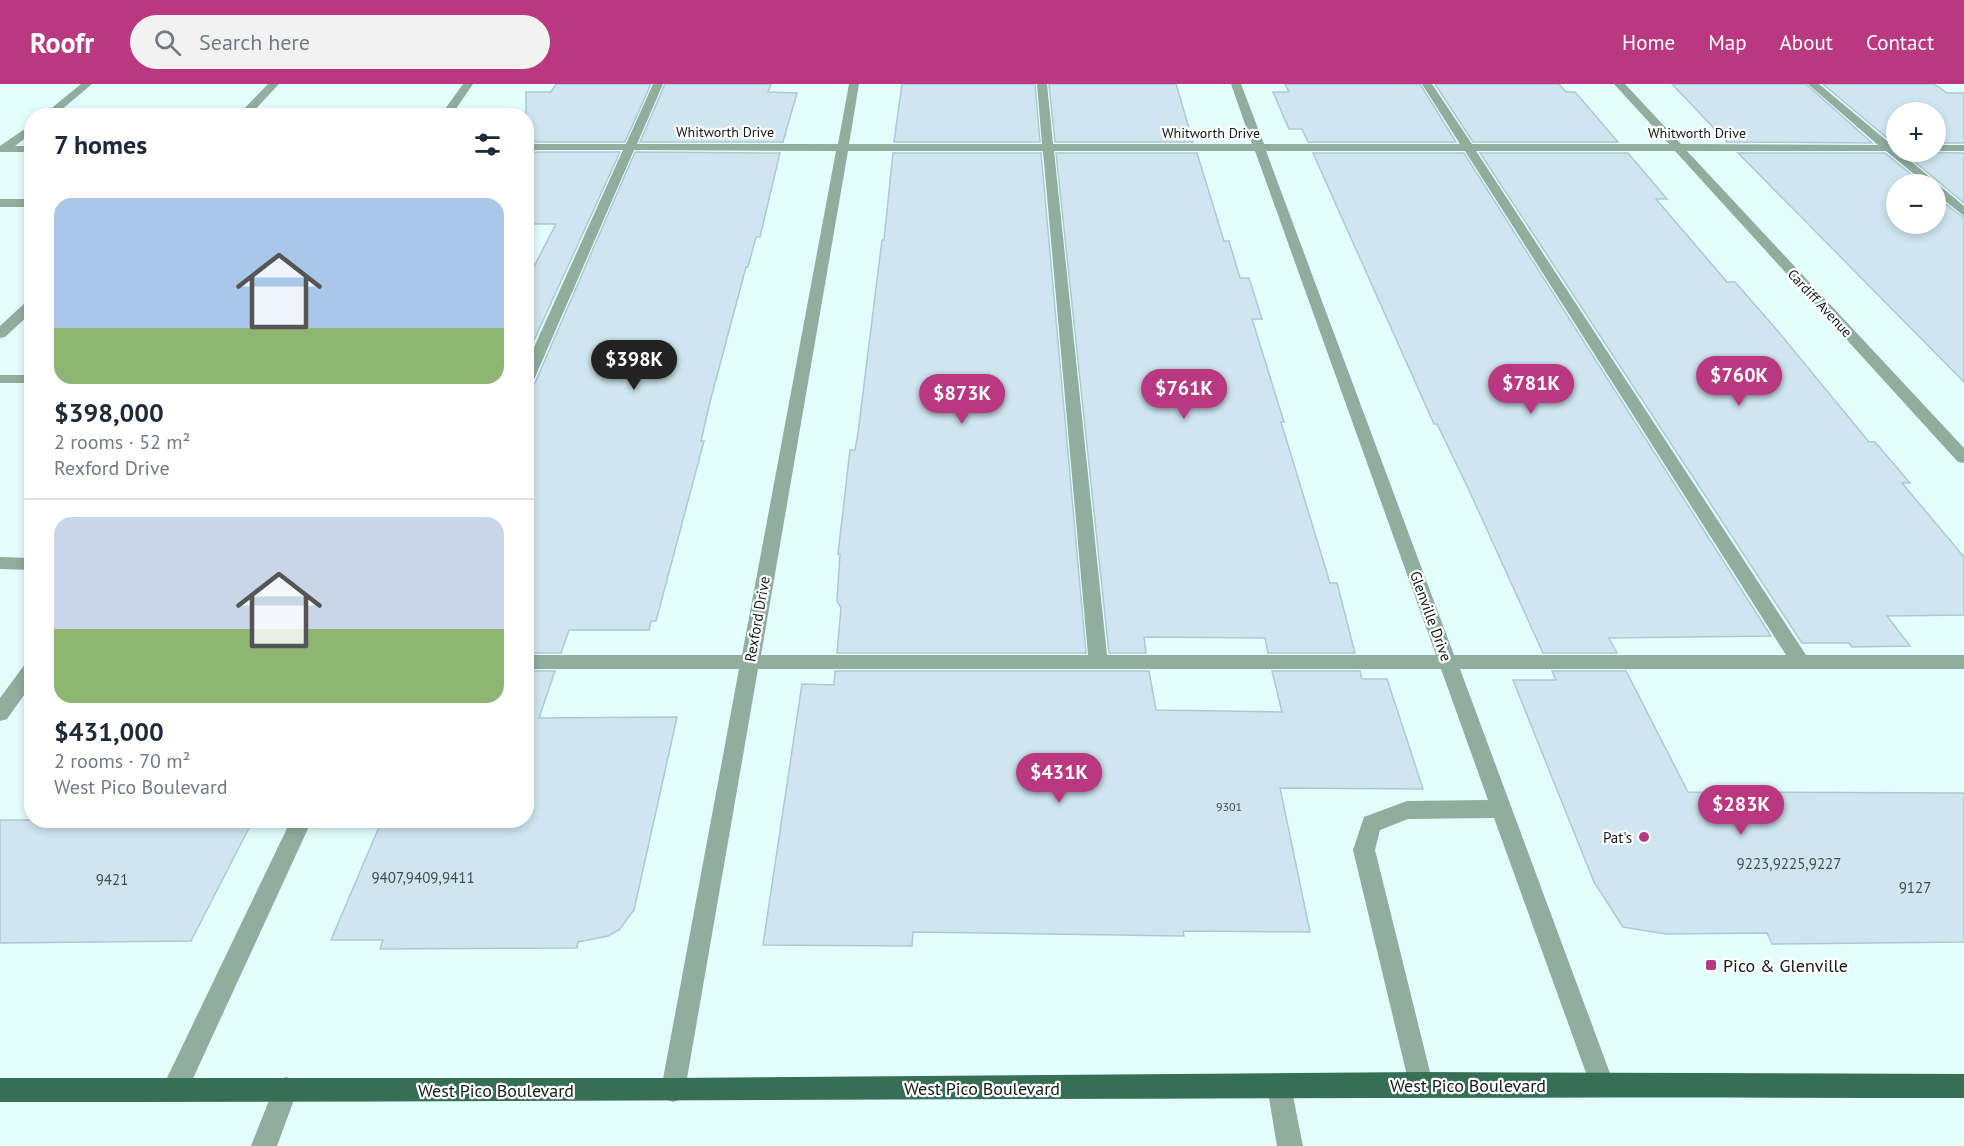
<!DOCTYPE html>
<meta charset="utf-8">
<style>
body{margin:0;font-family:"PT Sans",sans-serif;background:#f2f2f3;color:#1f2937;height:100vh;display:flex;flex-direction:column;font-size:22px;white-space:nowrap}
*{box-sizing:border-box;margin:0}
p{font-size:20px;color:#747a83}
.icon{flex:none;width:33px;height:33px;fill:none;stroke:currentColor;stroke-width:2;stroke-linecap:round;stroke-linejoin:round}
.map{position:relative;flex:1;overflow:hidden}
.panel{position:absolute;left:24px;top:24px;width:510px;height:720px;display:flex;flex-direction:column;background:#fff;border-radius:24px;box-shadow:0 3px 9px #0003}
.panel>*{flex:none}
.buttons{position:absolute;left:1886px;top:18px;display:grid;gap:12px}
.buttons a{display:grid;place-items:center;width:60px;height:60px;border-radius:50%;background:#fff;box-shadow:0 3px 9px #0003;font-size:30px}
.price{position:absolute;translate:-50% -51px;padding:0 14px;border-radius:21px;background:#ba3880;color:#fff;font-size:20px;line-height:39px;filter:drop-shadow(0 2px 3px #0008)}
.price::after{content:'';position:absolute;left:50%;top:36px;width:18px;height:14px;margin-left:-9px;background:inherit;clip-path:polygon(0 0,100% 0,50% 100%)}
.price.active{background:#222;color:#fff}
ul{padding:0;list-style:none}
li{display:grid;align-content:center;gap:12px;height:318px;padding:0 30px}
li+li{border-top:2px solid #e0e1e3}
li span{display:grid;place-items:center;height:186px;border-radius:18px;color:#555}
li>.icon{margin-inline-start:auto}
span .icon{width:108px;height:108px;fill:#fffc;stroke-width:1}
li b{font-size:26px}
h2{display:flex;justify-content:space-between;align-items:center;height:72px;padding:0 30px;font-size:26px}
header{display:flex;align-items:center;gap:36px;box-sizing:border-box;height:84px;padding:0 30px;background:#ba3880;color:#fff}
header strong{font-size:28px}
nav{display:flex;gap:33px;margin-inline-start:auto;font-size:21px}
.search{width:420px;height:54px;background:#f2f2f3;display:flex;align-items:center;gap:15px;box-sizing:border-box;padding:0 21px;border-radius:33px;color:#747a83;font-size:22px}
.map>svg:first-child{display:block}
.building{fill:#cfe6f0;stroke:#b0c7d1;stroke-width:1.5}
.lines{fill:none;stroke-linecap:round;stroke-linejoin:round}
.minor{fill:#90ad9e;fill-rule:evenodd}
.major{fill:#376e56;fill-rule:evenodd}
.poi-dot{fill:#ba3880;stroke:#fff;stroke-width:2}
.labels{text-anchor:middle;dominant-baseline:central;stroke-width:4.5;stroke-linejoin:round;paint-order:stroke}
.number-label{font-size:12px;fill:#404d4f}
.far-street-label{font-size:14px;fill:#101a19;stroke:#fff}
.street-label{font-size:15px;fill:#101a19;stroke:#fff}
.poi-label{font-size:15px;fill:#101a19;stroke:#fff;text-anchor:end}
.near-number-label{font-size:15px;fill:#404d4f}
.near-poi-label{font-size:18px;fill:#101a19;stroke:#fff;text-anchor:start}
.near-street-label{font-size:18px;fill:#101a19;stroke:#fff}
</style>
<header>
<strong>Roofr</strong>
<div class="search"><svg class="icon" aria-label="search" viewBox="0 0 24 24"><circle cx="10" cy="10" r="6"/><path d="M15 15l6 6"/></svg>Search here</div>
<nav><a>Home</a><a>Map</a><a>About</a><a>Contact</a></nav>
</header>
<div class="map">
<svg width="1964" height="1062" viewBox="0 0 1964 1062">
<rect width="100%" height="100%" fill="#e3fefd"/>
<g class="building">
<polygon points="556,0 651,0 625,58 526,58 526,8 551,8"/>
<polygon points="665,0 771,0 768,8 797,9 783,58 640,58"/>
<polygon points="902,0 1035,0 1040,58 894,58"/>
<polygon points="1049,0 1176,0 1193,58 1055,58"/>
<polygon points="1285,0 1420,0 1456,58 1308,58 1302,45 1289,45 1273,8 1289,8"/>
<polygon points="1435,0 1559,0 1566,8 1575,8 1618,58 1473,58"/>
<polygon points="1672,0 1806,0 1872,59 1727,58"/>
<polygon points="1823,0 1934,0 1947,9 1964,9 1964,59 1935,59 1935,28 1896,28 1896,59 1893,59"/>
<polygon points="526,68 620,68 526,274 526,198 556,140 526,140"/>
<polygon points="635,68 780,69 760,153 756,153 748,183 746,183 710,318 701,357 704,357 656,537 651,537 649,546 569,546 561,569 526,569 526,304 535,299"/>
<polygon points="1903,68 1964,69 1964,119"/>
<polygon points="893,69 1041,69 1086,569 837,569 841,524 837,517 840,470 838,470 850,366 855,366 858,349 882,156 884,156"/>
<polygon points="1056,69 1197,69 1224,157 1229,157 1240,194 1249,194 1262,235 1252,235 1284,338 1281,338 1330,499 1337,499 1355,569 1268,569 1265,554 1144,553 1146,569 1109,569"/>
<polygon points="1313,69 1464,69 1771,552 1609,554 1617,569 1543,569 1468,404 1437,340 1434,340"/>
<polygon points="1480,69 1628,69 1667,115 1656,115 1727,198 1735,198 1776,245 1869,358 1875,358 1910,399 1902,399 1964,473 1964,531 1887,532 1910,562 1852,563 1849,559 1802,559"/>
<polygon points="1738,69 1885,69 1923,100 1896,100 1896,140 1935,140 1935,112 1964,134 1964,298"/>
<polygon points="526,587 555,587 539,634 677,633 634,826 619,846 608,852 578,858 577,864 380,865 383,856 331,856 382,736 526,736"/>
<polygon points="835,587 1149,587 1156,626 1282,628 1272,587 1360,587 1362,595 1387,595 1423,705 1280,704 1310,848 1183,847 1184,852 913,848 912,862 763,861 802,600 834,601"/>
<polygon points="1552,587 1626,587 1688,708 1964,709 1964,858 1772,860 1767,849 1666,850 1623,843 1594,798 1513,596 1556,596"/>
<polygon points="0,736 253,736 191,857 0,859"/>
</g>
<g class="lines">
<g class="minor">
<polygon points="81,0 92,0 54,32 42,32"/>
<polygon points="268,0 279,0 249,32 237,32"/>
<polygon points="463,0 473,0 451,32 440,32"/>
<path d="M 653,0 L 663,0 L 637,60 L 838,60 L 849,0 L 859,0 L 849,60 L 1042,60 L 1037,0 L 1047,0 L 1053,60 L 1252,60 L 1231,0 L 1241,0 L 1264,60 L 1460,60 L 1422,0 L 1432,0 L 1472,60 L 1669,60 L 1614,0 L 1625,0 L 1681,60 L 1878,61 L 1808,0 L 1819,0 L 1892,61 L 1896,61 L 1896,68 L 1900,68 L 1964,122 L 1964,132 L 1935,109 L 1935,100 L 1926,100 L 1886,67 L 1687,67 L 1964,364 L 1964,379 L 1958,378 L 1675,67 L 1476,67 L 1806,571 L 1964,571 L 1964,585 L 1460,585 L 1614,1000 L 1611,1009 L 1602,1012 L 1593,1009 L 1590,1000 L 1494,734 L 1408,735 L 1380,746 L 1375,766 L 1433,1000 L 1430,1009 L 1421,1012 L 1412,1009 L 1409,1000 L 1353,766 L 1364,733 L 1407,717 L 1488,716 L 1441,585 L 758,585 L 685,1006 L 682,1015 L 673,1018 L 664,1015 L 661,1006 L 739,585 L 526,585 L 526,571 L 742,571 L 836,67 L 634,66 L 533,298 L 526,302 L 526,281 L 623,66 L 526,66 L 526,60 L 626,60 ZM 848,67 L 1043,67 L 1088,571 L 761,571 ZM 1054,67 L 1255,67 L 1436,571 L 1107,571 ZM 1266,67 L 1465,67 L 1786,571 L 1454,571 Z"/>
<polygon points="32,40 32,49 15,62 32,62 32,68 0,68 0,62"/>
<rect x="1935" y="61" width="29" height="6"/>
<rect x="0" y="115" width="32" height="8"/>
<polygon points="32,216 32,228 5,253 0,254 0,242 27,217"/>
<rect x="0" y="291" width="32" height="8"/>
<polygon points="0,473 32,474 32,486 0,485"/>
<polygon points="32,578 32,600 7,635 0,637 0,614 25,580"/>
<polygon points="291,736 312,736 184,1014 175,1017 166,1014 163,1005 166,996"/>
<polygon points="1279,990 1288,993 1291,1002 1303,1062 1277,1062 1267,1002 1270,993"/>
<polygon points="286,993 295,996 298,1005 277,1062 251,1062 277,996"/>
</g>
<path class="major" d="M 1421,988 L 1964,990 L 1964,1014 C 1309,1012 655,1018 0,1018 L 0,994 L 673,994 Z"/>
</g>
<g class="poi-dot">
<circle cx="1644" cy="753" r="6"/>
<rect x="1705" y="875" width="12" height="12" rx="3"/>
</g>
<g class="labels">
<g class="number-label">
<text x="1229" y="722">9301</text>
</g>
<g class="far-street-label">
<text x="725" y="48">Whitworth Drive</text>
<text x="1211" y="49">Whitworth Drive</text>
<text x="1697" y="49">Whitworth Drive</text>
<text transform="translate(1820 219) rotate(47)">Cardiff Avenue</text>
</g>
<g class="street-label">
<text transform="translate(1431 532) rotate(70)">Glenville Drive</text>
<text transform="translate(757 535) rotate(-80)">Rexford Drive</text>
</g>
<g class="poi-label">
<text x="1632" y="753">Pat's</text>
</g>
<g class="near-number-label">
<text x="1789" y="779">9223,9225,9227</text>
<text x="423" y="793">9407,9409,9411</text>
<text x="112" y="795">9421</text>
<text x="1915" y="803">9127</text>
</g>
<g class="near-poi-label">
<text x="1723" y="881">Pico &amp; Glenville</text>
</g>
<g class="near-street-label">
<text x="1468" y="1001">West Pico Boulevard</text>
<text x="982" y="1004">West Pico Boulevard</text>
<text x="496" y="1006">West Pico Boulevard</text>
</g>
</g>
</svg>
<div class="buttons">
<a>+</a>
<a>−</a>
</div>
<b class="price active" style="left:634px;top:307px">$398K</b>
<b class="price" style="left:1739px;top:323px">$760K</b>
<b class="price" style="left:1531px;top:331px">$781K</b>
<b class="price" style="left:1184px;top:336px">$761K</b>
<b class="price" style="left:962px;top:341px">$873K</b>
<b class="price" style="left:1059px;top:720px">$431K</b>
<b class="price" style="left:1741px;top:752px">$283K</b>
<section class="panel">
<h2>7 homes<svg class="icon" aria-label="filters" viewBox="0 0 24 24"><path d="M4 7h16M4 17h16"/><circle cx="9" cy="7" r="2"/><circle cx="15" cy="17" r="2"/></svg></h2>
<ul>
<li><span style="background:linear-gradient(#a9c7e8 70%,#8fb573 0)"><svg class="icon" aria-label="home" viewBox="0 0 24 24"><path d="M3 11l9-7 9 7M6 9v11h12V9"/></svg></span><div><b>$398,000</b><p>2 rooms · 52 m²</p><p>Rexford Drive</p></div></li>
<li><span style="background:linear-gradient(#c9d6e8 60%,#8fb573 0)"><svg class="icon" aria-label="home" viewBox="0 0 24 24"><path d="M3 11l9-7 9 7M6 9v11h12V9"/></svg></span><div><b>$431,000</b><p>2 rooms · 70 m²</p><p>West Pico Boulevard</p></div></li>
</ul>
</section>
</div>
